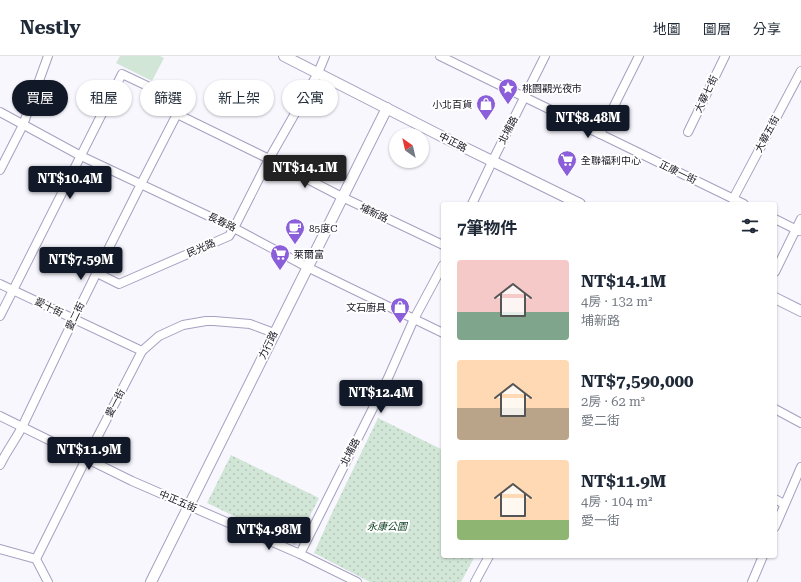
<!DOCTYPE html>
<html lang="zh-TW">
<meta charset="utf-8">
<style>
body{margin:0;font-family:"Roboto Serif","Noto Sans TC",serif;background:#f6f6f7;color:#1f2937;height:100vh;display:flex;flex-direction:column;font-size:15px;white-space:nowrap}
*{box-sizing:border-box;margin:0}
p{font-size:13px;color:#747a83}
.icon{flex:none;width:22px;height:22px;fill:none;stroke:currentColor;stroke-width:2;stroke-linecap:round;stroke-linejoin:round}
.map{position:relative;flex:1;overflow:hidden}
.details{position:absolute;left:441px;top:146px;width:336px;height:356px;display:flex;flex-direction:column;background:#fff;border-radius:4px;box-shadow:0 1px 3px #0004}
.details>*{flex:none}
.guide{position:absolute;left:12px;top:24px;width:369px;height:36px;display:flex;gap:8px}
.needle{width:26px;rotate:326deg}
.tools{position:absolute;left:389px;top:72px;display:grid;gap:8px}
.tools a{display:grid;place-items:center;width:40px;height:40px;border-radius:50%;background:#fff;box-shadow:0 1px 3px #0004;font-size:20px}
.price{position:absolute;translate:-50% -34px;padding:0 9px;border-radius:4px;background:#111827;color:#fff;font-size:13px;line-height:26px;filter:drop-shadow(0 1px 2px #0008)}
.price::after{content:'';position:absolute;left:50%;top:24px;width:12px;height:9px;margin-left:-6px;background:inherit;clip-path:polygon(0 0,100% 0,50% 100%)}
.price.on{background:#222;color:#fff}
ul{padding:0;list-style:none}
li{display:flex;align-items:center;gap:12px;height:100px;padding:0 16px}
li span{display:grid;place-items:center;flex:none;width:112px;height:80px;border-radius:4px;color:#555}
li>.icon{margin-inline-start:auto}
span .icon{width:48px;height:48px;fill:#fffc;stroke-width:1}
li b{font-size:17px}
h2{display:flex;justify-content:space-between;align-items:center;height:48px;padding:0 16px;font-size:17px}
.tag{padding:0 14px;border-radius:18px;background:#fff;box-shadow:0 1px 3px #0004;font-size:14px;line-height:36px}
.tag.on{background:#111827;color:#fff}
header{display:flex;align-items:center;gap:24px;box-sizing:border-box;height:56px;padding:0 20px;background:#fff;border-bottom:1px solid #e0e1e3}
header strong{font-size:19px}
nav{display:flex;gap:22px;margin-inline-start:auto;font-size:14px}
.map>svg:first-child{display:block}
.green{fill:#d2e6d7}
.park{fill:url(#park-dots)}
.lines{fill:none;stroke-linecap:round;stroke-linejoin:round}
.minor-casing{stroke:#a6a0c0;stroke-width:10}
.tertiary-casing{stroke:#a6a0c0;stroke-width:12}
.minor{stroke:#fff;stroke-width:8}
.tertiary{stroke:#fff;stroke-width:10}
.labels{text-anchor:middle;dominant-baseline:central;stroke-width:4;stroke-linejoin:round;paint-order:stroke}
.poi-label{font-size:10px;fill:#191622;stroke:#fff;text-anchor:start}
.street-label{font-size:10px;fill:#191622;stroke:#fff}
.park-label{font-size:10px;font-style:italic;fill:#0f4123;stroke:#fff}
</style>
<header>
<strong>Nestly</strong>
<nav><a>地圖</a><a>圖層</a><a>分享</a></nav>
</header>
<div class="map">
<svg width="801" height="526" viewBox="0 0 801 526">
<defs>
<pattern id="park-dots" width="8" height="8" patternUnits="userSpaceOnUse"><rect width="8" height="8" fill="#d2e6d7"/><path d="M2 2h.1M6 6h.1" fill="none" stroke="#b4c5b8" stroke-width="1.8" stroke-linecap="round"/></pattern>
</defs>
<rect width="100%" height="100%" fill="#f8f7fe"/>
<polygon class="green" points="120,0 160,0 164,2 152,25 116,7"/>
<g class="park">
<polygon points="378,362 443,394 443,500 475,500 461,526 370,526 314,497 331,459"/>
<polygon points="231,399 319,442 295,489 207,447"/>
</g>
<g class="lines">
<defs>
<g id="minor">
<polyline points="440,0 744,148"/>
<polyline points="0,56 81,100 234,172 307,211 443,277"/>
<polyline points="177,58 269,103 342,141 443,189"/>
<polyline points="688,76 725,0"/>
<polyline points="600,78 639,0"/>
<polyline points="0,114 23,69 48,0"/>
<polyline points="733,143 801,15"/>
<polyline points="472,148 492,106 545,0"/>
<polyline points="775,163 799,175"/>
<polyline points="775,216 801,163"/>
<polyline points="97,217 119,228 229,180 234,172 269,103 318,17 325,0"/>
<polyline points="0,228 142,295"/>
<path d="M 0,260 L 122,18 L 179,45 L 177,58 C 124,160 73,263 24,367 C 17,382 7,394 0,409"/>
<polyline points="775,353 801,367"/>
<polyline points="0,360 132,425 300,498 357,526"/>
<polyline points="775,443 784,448"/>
<polyline points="775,471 801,411"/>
<polyline points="0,493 36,503"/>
<polyline points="300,498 388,322 414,263 443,209"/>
<polyline points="48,526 36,503 86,403 142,295 159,280 183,269 206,265 214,265 250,268 274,277"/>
<polyline points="475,526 489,500"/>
<polyline points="752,526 763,500"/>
</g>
<g id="tertiary">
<polyline points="284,0 445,82 580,148"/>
<polyline points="775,242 801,255"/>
<polyline points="151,526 387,52"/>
</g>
</defs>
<use href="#minor" class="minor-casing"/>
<use href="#tertiary" class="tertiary-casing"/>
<use href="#minor" class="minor"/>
<use href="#tertiary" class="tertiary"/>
</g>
<defs>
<symbol id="sight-pin" viewBox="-11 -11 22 30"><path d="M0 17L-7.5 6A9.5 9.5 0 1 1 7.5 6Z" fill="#8a5fd9" stroke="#fff"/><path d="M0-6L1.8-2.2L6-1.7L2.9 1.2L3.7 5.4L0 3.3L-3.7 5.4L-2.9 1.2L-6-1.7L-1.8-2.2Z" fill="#fff"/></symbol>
<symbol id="shop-pin" viewBox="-11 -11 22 30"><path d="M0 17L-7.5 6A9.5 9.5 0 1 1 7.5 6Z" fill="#8a5fd9" stroke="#fff"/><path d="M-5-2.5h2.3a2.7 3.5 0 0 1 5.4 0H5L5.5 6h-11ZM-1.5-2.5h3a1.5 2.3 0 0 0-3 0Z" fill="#fff"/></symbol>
<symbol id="supermarket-pin" viewBox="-11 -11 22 30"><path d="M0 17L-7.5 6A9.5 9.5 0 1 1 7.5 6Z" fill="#8a5fd9" stroke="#fff"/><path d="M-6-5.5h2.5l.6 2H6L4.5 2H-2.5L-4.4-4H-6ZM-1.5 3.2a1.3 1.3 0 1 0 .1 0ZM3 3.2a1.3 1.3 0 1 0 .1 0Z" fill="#fff"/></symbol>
<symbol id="cafe-pin" viewBox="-11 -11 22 30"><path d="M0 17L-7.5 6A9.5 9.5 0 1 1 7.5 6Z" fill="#8a5fd9" stroke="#fff"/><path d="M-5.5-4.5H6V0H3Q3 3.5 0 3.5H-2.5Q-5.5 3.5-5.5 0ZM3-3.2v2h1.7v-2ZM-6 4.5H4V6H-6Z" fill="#fff"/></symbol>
</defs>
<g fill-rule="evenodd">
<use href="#sight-pin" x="497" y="21" width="22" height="30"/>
<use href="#shop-pin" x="475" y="37" width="22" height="30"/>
<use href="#supermarket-pin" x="556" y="93" width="22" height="30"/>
<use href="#cafe-pin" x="284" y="161" width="22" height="30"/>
<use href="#supermarket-pin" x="269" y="187" width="22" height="30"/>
<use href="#shop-pin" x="389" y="240" width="22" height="30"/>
</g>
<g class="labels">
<g class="poi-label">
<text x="522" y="32">桃園觀光夜市</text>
<text x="472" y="48" text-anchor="end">小北百貨</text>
<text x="581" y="104">全聯福利中心</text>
<text x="309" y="172">85度C</text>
<text x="294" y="198">萊爾富</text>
<text x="386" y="251" text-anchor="end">文石廚具</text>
</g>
<g class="street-label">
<text transform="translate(706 38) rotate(-64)">大華七街</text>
<text transform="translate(508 74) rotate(-63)">北埔路</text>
<text transform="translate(767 78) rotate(-62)">大華五街</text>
<text transform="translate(453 86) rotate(27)">中正路</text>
<text transform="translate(678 116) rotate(26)">正康一街</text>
<text transform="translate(374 157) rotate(25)">埔新路</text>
<text transform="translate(222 166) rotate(25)">長春路</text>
<text transform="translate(201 192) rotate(-23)">民光路</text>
<text transform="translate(49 251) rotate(26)">愛十街</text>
<text transform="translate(75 260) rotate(-64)">愛二街</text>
<text transform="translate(268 289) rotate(-64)">力行路</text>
<text transform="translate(115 347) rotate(-63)">愛一街</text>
<text transform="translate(350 396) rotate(-63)">北埔路</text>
<text transform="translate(178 445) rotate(23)">中正五街</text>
</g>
<g class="park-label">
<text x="387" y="470">永康公園</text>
</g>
</g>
</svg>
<div class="tools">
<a><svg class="needle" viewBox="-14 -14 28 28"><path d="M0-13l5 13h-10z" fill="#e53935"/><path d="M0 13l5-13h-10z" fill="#747a83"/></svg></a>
</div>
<b class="price" style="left:588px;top:83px">NT$8.48M</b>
<b class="price on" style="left:305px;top:133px">NT$14.1M</b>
<b class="price" style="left:70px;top:144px">NT$10.4M</b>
<b class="price" style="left:81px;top:225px">NT$7.59M</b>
<b class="price" style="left:381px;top:358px">NT$12.4M</b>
<b class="price" style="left:89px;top:415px">NT$11.9M</b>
<b class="price" style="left:269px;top:495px">NT$4.98M</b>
<div class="guide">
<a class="tag on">買屋</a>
<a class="tag">租屋</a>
<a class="tag">篩選</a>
<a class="tag">新上架</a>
<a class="tag">公寓</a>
</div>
<section class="details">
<h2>7筆物件<svg class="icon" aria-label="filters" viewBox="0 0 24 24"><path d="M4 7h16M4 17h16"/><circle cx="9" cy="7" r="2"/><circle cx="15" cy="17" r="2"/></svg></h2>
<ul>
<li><span style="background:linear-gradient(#f6c9c9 65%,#7fa58c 0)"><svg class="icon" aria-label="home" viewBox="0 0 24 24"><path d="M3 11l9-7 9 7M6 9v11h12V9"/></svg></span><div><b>NT$14.1M</b><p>4房 · 132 m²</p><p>埔新路</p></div></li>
<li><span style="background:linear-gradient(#ffd9b3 60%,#b9a48a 0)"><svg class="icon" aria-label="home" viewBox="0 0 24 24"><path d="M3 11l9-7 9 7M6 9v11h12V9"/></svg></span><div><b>NT$7,590,000</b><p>2房 · 62 m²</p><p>愛二街</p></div></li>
<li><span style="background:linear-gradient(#ffd9b3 75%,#8fb573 0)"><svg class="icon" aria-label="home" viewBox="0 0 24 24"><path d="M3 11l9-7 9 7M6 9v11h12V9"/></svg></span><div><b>NT$11.9M</b><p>4房 · 104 m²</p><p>愛一街</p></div></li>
</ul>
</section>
</div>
